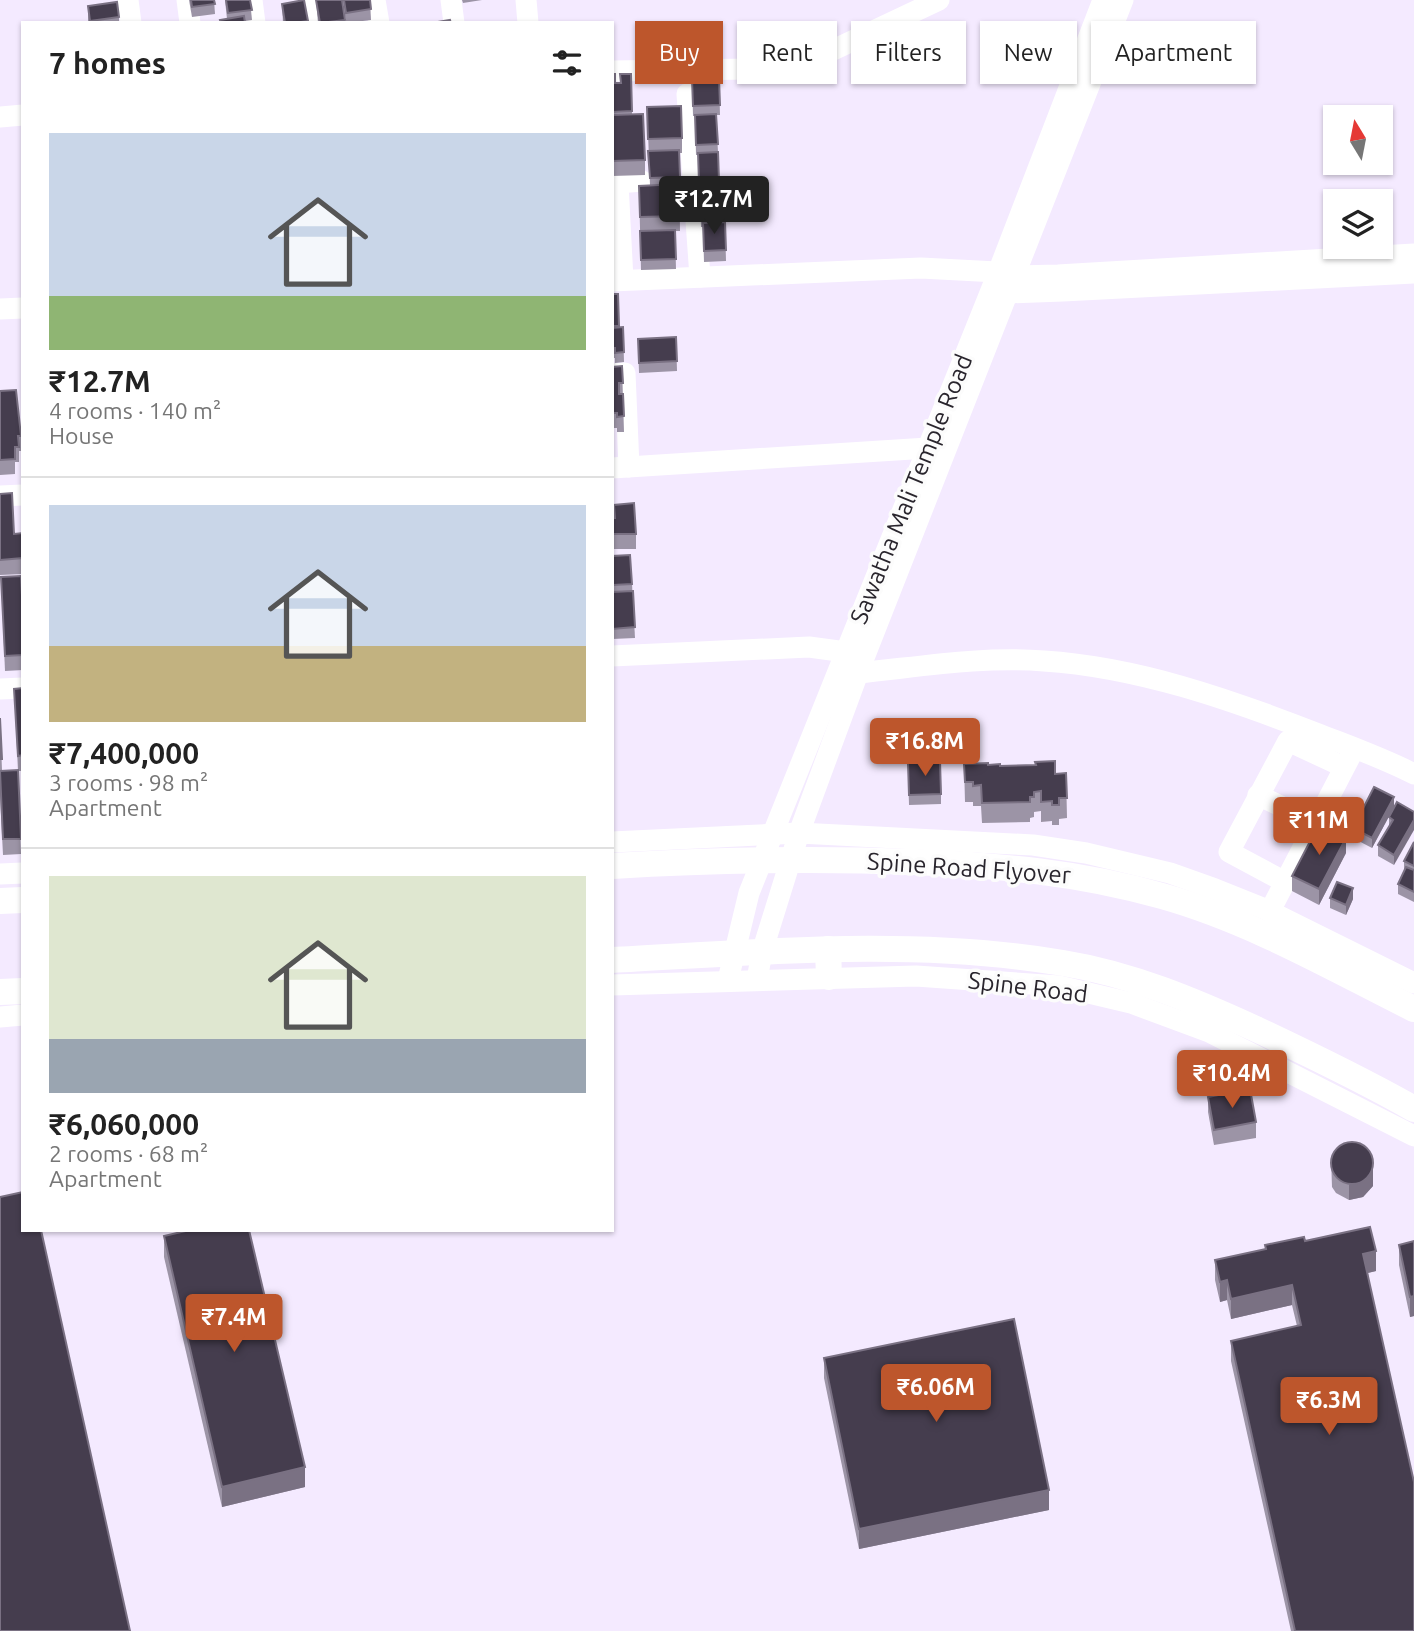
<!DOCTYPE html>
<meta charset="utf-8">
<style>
body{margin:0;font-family:Ubuntu,sans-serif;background:#f6f6f6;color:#222;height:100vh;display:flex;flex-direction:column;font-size:26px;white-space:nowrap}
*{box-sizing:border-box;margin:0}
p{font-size:23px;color:#767676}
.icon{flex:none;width:38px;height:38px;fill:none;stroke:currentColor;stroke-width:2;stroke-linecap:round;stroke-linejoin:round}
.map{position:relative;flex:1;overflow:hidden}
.side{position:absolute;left:21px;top:21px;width:593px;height:1211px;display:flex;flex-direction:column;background:#fff;border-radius:0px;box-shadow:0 2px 5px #0004}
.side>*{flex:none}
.guide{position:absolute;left:635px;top:21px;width:665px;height:63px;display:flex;gap:14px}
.needle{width:46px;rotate:350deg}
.buttons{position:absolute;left:1323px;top:105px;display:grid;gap:14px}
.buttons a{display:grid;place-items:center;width:70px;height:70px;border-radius:0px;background:#fff;box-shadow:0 2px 5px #0004;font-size:35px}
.price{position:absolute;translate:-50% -60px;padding:0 16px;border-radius:7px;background:#bd562c;color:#fff;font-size:23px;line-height:46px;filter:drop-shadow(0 2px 4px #0008)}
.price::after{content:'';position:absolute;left:50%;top:42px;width:21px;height:16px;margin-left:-10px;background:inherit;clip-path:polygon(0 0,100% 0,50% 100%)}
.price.on{background:#222;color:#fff}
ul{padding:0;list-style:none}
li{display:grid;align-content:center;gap:14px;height:371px;padding:0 28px}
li+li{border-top:2px solid #e0e0e0}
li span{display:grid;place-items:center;height:217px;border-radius:0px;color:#555}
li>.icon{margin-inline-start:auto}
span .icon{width:126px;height:126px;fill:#fffc;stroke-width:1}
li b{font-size:30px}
h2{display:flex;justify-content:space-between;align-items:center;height:84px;padding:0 28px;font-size:30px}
.tag{padding:0 24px;border-radius:0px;background:#fff;box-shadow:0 2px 5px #0004;font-size:24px;line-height:63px}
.tag.on{background:#bd562c;color:#fff}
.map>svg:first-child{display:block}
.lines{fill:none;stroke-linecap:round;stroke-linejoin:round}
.minor{stroke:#fff;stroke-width:21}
.major{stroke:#fff;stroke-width:26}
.wall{fill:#9c94a6}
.shaded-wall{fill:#7a7183}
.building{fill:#453d4e;stroke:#7a7183;stroke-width:2}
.labels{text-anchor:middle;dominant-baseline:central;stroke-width:7;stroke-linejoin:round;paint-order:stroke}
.street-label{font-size:24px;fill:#29252d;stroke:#fcfcfc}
</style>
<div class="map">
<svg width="1414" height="1631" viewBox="0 0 1414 1631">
<rect width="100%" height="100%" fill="#f4eaff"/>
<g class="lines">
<g class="minor">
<polyline points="128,0 131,23"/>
<polyline points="187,0 190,23"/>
<polyline points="252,0 255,23"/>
<polyline points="309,0 313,23"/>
<polyline points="375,0 379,23"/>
<polyline points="451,0 454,23"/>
<polyline points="526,0 528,23"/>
<polyline points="612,71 751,69 789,66 831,51 939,0"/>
<polyline points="687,94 700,277"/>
<polyline points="0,117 23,115"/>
<polyline points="623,280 618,183 642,181"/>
<polyline points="612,281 921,268 997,272 1014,276 1058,275 1414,254"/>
<polyline points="997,290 1007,293 1063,291 1414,273"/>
<polyline points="0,309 23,308"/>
<polyline points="612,374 625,373 629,467"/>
<polyline points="612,468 928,448"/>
<polyline points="0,496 23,495"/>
<polyline points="612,656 809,647 846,652"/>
<path d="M 858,673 C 919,667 982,656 1044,661 C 1137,667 1229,699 1316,733 C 1349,746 1383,758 1414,774"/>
<polyline points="0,689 23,688"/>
<polyline points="1258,795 1315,823"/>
<polyline points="612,842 799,833 1033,845 1086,853 1170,873 1215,889 1265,909 1414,983"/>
<polyline points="0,874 23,873"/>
<polyline points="1285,882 1229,852 1288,741 1344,767"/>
<polyline points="1270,911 1351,755"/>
<polyline points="728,980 749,893 992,288 1103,0"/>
<polyline points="757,980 762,952 799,833 858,673 1123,0"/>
<polyline points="612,985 916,976 1059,986 1131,1003 1209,1032 1414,1136"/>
<polyline points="0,1017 23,1015"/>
</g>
<g class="major">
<path d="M 612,866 C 713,860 814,858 915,862 C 1003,866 1077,872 1162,896 C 1251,921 1332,968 1414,1009"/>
<polyline points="0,901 23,900"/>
<polyline points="828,949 829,977"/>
<path d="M 612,960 C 762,952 914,938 1063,963 C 1131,974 1195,1001 1258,1030 C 1311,1055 1363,1080 1414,1109"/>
<polyline points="0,992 23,991"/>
</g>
</g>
<g class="wall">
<polygon points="189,0 214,0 215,14 192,17"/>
<polygon points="225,0 250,0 252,20 245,21 227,19"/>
<polygon points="304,0 308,23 283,23 282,4"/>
<polygon points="316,0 342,0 345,23 318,23"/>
<polygon points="343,0 370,0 371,20 346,23"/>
<polygon points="462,0 482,0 463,3"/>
<polygon points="88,6 119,17 119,23 88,23"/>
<polygon points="612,74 615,83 620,83 631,74 632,114 645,160 645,175 612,176"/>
<polygon points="719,78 720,115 716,115 718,152 720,222 725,222 726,261 704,262 703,227 701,227 700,192 699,192 698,155 696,155 695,116 693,116 692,79"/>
<polygon points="647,107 682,138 682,153 679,153 680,231 675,231 676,269 641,270 639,186 650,185"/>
<polygon points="612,294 618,294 619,327 623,327 624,362 615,363 615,358 612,358"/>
<polygon points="676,337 677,371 639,373 638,339"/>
<polygon points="622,366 624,432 617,432 617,428 612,428 612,367"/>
<polygon points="0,391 21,436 21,451 19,451 19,462 15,462 15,474 0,475"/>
<polygon points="0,494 14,534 23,533 23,574 0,575"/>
<polygon points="614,505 636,534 636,549 612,549 612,518 614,518"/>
<polygon points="612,556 632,584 635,638 612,639"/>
<polygon points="1,577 23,616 23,670 5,671"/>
<polygon points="23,688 23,771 18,771 21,854 3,855 0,795 0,718 2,770 18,770 14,689"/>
<polygon points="964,764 1000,766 1036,765 1055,774 1066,773 1067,818 1059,819 1059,825 1052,825 1052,821 1041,822 1041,811 1034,812 1034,817 1030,818 1030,822 982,823 981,806 973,806 973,802 965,802"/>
<polygon points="908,773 941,794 941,804 909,805"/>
<polygon points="1397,802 1394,865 1378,856 1378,845 1389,827 1389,817"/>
<polygon points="1394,807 1372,848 1353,838 1353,828"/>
<polygon points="1414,842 1414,902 1398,894 1398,884 1404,871 1404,861"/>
<polygon points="1346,853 1319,905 1292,891 1292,876"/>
<polygon points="1330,898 1353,899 1346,915 1330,908"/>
<polygon points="1208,1097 1256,1122 1256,1138 1214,1145 1208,1112"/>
<polygon points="1331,1157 1373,1172 1373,1186 1363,1197 1349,1200 1336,1193 1332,1187"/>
<polygon points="164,1236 305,1487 222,1507 164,1257"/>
<polygon points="1305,1241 1376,1271 1368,1273 1414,1631 1291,1631 1231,1361 1231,1341 1297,1326 1292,1305 1231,1319 1227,1300 1220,1302 1215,1280 1215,1260 1265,1249 1265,1245"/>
<polygon points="1414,1241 1414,1316 1410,1317 1399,1265 1399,1245"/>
<polygon points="824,1358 1049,1510 859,1549 824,1378"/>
</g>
<g class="shaded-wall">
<polygon points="1394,797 1394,807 1372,848 1372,838"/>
<polygon points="1414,820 1414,830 1394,865 1394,855"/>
<polygon points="1346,838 1346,853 1319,905 1319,889"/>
<polygon points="1353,888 1353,899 1346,915 1346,905"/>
<polygon points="1373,1157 1373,1186 1363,1197 1349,1200 1349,1185"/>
<polygon points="1376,1251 1376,1271 1363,1274 1363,1254"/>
<polygon points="1227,1280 1227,1300 1220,1302 1220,1282"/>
<polygon points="1292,1285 1292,1305 1231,1319 1231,1299"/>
<polygon points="1414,1296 1414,1316 1410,1317 1410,1297"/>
<polygon points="305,1467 305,1487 222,1507 222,1487"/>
<polygon points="1049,1490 1049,1510 859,1549 859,1529"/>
</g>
<g class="building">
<polygon points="191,0 214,0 215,4 192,7"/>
<polygon points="226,0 250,0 252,10 228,13"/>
<polygon points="304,0 308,21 294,23 285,23 282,4"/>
<polygon points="316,0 342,0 345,20 320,23"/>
<polygon points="344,0 370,0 371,9 346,13"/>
<polygon points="117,2 119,17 90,21 88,6"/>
<polygon points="244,16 245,23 221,23 220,20"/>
<polygon points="450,20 451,23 432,23"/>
<polygon points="612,74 615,74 615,83 621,83 620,74 631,74 632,111 612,112"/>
<polygon points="719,78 720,105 693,106 692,79"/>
<polygon points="681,106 682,138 648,139 647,107"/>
<polygon points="643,114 645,160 612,161 612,115"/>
<polygon points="716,114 718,144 696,145 695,115"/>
<polygon points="679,150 680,177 650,178 648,151"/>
<polygon points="718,152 719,181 699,182 698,153"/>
<polygon points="679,184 680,216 640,217 639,186"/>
<polygon points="719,189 720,216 701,217 700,190"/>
<polygon points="725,222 726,250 704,251 703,223"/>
<polygon points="675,230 676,259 641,260 640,231"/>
<polygon points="612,294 618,294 619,326 612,326"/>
<polygon points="623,327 624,352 615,353 615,348 612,348 612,328"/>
<polygon points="676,337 677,361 639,363 638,339"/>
<polygon points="622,366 623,383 619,383 619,394 623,394 624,416 617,417 617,413 612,413 612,367"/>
<polygon points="16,390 21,436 18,436 19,447 15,447 15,459 0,460 0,391"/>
<polygon points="12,493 14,534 23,533 23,558 0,560 0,494"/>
<polygon points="634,503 636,534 612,534 612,518 615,518 614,505"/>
<polygon points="630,555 632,584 613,585 612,556"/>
<polygon points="21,576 23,616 23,655 5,656 1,577"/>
<polygon points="633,591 635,627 612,629 612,592"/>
<polygon points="23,688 23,755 18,756 14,689"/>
<polygon points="0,718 2,759 0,759"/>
<polygon points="940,761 941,794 909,795 908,763"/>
<polygon points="1055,761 1055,774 1066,773 1067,798 1059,798 1059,805 1052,805 1052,801 1041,802 1041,791 1034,792 1034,797 1030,797 1030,802 982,803 981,785 973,786 973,782 965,782 964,764 988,763 988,765 1000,764 1000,766 1036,765 1035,762"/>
<polygon points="18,770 21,839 3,839 0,771"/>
<polygon points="1374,787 1394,797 1372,838 1353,828"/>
<polygon points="1397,802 1414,812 1414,820 1394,855 1378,845 1393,820 1389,817"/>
<polygon points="1319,824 1346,838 1319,889 1292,876"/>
<polygon points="1414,842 1414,866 1404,861"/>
<polygon points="1406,867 1414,870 1414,892 1398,884"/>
<polygon points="1337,882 1353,888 1346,905 1330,898"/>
<polygon points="1250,1089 1256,1122 1214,1130 1208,1097"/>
<circle cx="1352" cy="1163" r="21"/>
<polygon points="23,1192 23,1230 41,1230 130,1631 0,1631 0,1197"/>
<polygon points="1370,1227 1376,1251 1363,1254 1414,1482 1414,1631 1295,1631 1231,1341 1301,1325 1292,1285 1231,1299 1227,1280 1220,1282 1215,1260 1266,1249 1265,1245 1304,1237 1305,1241"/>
<polygon points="190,1230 249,1230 305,1467 222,1487 164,1236"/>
<polygon points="1414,1241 1414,1296 1410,1297 1399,1245"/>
<polygon points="1014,1319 1049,1490 859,1529 824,1358"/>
</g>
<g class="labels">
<g class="street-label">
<text transform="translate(911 489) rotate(-68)">Sawatha Mali Temple Road</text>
<text transform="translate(969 868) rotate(4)">Spine Road Flyover</text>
<text transform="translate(1028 987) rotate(7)">Spine Road</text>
</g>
</g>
</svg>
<div class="buttons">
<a><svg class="needle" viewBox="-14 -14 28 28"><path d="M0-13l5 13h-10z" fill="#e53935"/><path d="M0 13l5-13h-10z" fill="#767676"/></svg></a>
<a><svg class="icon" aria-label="layers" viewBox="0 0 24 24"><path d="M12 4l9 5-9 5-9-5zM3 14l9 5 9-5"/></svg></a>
</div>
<b class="price on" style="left:714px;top:236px">₹12.7M</b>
<b class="price" style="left:925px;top:778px">₹16.8M</b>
<b class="price" style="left:1319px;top:857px">₹11M</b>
<b class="price" style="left:1232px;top:1110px">₹10.4M</b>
<b class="price" style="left:234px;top:1354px">₹7.4M</b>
<b class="price" style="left:936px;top:1424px">₹6.06M</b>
<b class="price" style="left:1329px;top:1437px">₹6.3M</b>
<div class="guide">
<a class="tag on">Buy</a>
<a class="tag">Rent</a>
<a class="tag">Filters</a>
<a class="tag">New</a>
<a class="tag">Apartment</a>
</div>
<section class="side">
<h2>7 homes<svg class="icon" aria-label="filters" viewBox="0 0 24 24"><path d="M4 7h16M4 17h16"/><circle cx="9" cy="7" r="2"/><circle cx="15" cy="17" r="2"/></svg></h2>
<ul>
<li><span style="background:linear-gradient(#c9d6e8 75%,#8fb573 0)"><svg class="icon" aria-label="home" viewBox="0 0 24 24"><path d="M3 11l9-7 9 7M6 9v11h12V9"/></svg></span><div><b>₹12.7M</b><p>4 rooms · 140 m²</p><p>House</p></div></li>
<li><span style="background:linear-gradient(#c9d6e8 65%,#c2b280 0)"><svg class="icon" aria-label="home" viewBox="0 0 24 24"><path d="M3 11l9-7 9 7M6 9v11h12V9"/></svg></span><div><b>₹7,400,000</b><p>3 rooms · 98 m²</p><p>Apartment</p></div></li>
<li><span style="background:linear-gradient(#dfe7d0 75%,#9aa5b1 0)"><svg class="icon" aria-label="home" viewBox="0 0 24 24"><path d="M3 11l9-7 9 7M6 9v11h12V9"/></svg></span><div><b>₹6,060,000</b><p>2 rooms · 68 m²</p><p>Apartment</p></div></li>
</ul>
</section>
</div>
